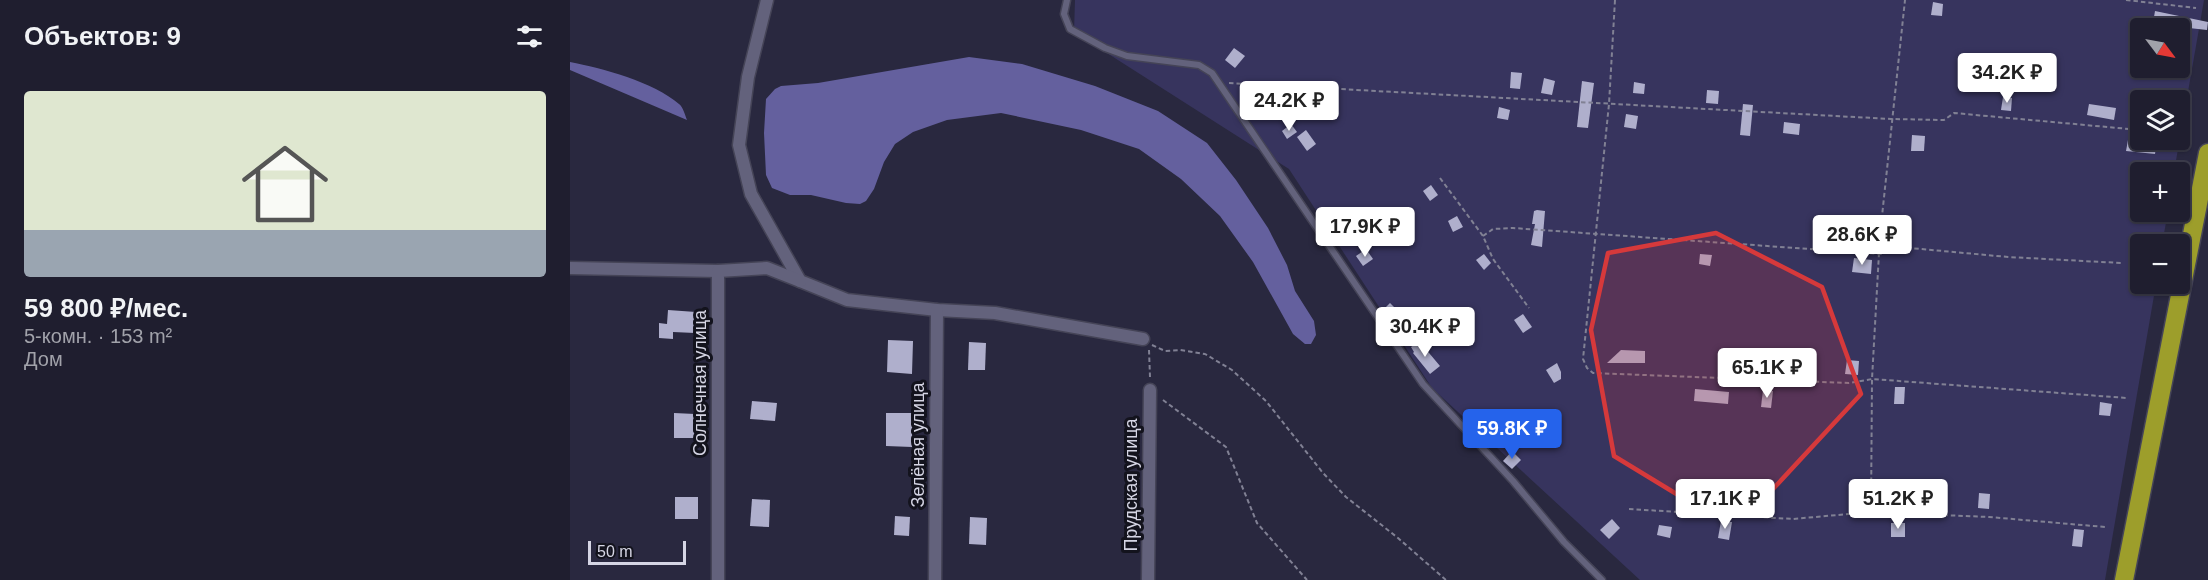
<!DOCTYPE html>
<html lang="ru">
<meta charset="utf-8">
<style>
body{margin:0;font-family:Helvetica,sans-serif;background:#272737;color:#f1f3f6;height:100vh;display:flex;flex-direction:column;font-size:22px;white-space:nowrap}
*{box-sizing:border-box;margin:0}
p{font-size:20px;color:#a1a2aa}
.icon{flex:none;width:33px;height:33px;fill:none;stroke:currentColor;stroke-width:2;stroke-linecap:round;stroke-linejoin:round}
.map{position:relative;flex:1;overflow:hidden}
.details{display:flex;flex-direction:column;background:#1f1e2f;width:570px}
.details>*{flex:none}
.needle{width:39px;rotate:122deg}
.controls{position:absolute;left:1560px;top:18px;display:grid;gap:12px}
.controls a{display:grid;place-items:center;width:60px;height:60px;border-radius:6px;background:#1f1e2f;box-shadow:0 2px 4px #0004,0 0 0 2px #3c3c4b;font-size:30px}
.scale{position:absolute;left:18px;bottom:15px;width:98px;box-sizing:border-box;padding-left:6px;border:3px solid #d5d5e4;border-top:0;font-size:16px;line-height:21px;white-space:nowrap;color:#d5d5e4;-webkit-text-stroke:4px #13131d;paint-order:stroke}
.price{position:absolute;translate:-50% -51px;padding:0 14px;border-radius:6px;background:#fff;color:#222;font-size:20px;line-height:39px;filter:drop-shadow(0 2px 3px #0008)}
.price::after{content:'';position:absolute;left:50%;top:36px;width:18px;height:14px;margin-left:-9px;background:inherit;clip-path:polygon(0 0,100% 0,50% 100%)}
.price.current{background:#2563eb;color:#fff}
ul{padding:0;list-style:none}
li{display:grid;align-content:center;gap:12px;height:318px;padding:0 24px}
li span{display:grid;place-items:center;height:186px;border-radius:6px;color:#555}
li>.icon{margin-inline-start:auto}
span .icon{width:108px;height:108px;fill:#fffc;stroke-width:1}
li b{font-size:26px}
h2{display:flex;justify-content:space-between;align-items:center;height:72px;padding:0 24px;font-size:26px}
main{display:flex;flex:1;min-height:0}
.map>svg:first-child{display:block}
.green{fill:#37345e;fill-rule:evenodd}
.water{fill:#64609e}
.building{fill:#afafcc}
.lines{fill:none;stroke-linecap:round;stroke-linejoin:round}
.lane-casing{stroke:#454457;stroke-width:9}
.street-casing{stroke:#454457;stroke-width:15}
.highway-casing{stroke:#454457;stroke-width:21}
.path{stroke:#818194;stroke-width:2;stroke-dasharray:4.5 3;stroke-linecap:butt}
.lane{stroke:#63627c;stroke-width:6}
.street{stroke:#63627c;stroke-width:12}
.highway{stroke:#9d9e2b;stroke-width:18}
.marked{fill:#d6393b;fill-opacity:0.2;stroke:#d6393b;stroke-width:4.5;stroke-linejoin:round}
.labels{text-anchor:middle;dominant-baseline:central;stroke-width:6;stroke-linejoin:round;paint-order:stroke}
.street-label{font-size:18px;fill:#d5d5e4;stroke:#13131d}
</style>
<main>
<section class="details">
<h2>Объектов: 9<svg class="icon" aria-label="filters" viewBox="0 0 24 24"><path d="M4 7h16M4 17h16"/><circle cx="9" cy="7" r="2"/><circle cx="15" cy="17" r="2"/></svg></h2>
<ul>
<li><span style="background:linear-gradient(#dfe7d0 75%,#9aa5b1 0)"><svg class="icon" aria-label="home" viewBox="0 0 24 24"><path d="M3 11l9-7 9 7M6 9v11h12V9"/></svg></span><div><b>59 800 ₽/мес.</b><p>5-комн. · 153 m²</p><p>Дом</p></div></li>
</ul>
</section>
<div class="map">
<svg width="1638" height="580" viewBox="0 0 1638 580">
<rect width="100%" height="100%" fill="#29283f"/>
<path class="green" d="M 505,0 L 1634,0 L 1604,172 L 1570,172 L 1570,212 L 1598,212 L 1592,244 L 1570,244 L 1570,284 L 1586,284 L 1535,580 L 1070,580 L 862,388 L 719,169 L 504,32 ZM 1570,28 L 1610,28 L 1610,68 L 1570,68 ZM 1570,100 L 1610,100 L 1610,140 L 1570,140 Z"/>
<g class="water">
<polygon points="399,57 452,64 525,86 588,111 637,143 666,180 698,228 717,265 725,291 744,321 746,335 741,344 735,344 723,334 683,262 650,216 611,179 569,149 511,130 431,113 377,120 343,132 325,144 314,162 304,189 296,201 290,204 276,203 241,195 220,195 202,188 196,175 194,133 196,99 205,89 211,86 248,83"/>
<path d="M 0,62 C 32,68 84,82 109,104 C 113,107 115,115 117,120 L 0,70 Z"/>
</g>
<g class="building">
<polygon points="1363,2 1373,4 1372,16 1361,15"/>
<polygon points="1585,11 1638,22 1637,30 1619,28 1618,32 1610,30 1610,26 1583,23"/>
<polygon points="664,48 675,56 665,68 655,60"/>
<polygon points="941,72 952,73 950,89 940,88"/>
<polygon points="974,78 985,81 982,95 971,93"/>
<polygon points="1012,81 1024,83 1018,128 1007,127"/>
<polygon points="1064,82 1075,84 1074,94 1063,93"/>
<polygon points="1137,90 1149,91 1148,104 1136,103"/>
<polygon points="1433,97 1442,98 1441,111 1431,110"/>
<polygon points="1173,104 1183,105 1180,136 1170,135"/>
<polygon points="1519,104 1546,108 1544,120 1517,115"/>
<polygon points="929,107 940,110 938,120 927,118"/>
<polygon points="1056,114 1068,116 1066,129 1054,127"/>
<polygon points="1214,122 1230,124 1229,135 1213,133"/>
<polygon points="721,124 727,132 717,139 712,131"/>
<polygon points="736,130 746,144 737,151 727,137"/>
<polygon points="1342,135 1355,136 1354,151 1341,151"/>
<polygon points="1558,140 1587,140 1585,154 1556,151"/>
<polygon points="861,185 868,195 860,201 853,191"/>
<polygon points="967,210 975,211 972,247 961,245 965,224 962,224 964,211"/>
<polygon points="887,216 893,227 883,232 878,221"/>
<polygon points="796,249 803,259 793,266 786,256"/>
<polygon points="914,254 921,263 914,270 906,260"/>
<polygon points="1130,254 1142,255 1140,266 1129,264"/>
<polygon points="1284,258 1302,260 1301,274 1282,272"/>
<polygon points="820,303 828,311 819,319 812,311"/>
<polygon points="98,310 126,312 125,333 103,332 103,339 89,338 89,323 97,324"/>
<polygon points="953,314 962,327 953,333 944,320"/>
<polygon points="318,340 343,341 342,374 317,372"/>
<polygon points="849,341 870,366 860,374 843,353 844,352 841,347"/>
<polygon points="399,342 416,343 415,370 398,370"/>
<polygon points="1051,350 1075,351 1075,363 1037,363"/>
<polygon points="1151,352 1163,354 1161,367 1149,365"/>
<polygon points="1277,360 1289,361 1288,375 1275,374"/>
<polygon points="987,363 991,372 991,379 984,383 976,370"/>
<polygon points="1325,387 1335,387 1334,404 1324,404"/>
<polygon points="1125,389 1159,392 1158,404 1124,401"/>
<polygon points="1193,390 1203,391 1201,408 1191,407"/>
<polygon points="182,401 207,403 205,421 180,419"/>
<polygon points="1530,402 1542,404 1540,416 1529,415"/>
<polygon points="104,413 125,414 124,438 104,438"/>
<polygon points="316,413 342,413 342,447 316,446"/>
<polygon points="901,415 909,424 903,430 894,421"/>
<polygon points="942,451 951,460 942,469 933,461"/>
<polygon points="1332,490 1336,503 1325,505 1322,493"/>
<polygon points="1409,493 1420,494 1419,509 1408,508"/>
<rect x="105" y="497" width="23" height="22"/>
<polygon points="182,499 200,500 199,527 180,526"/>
<polygon points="325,516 340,517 339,536 324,535"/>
<polygon points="400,517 417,518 416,545 399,544"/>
<polygon points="1042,519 1050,528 1039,539 1030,530"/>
<polygon points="1151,521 1162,522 1159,540 1148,538"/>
<rect x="1321" y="523" width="14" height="14"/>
<polygon points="1089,525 1102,527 1100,538 1087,535"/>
<polygon points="1504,529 1514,530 1512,547 1502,546"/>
</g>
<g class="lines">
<defs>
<polyline id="lane" points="497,0 494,14 500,29 535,48 557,56 629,65 642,73 853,384 943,481 994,542 1032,580"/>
<g id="street">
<polyline points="197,0 178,77 169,145 181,194 230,281 277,300 367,310 425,313 573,339"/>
<polyline points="0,268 148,271"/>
<polyline points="148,580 148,271 197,268 230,281"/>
<polyline points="365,580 367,310"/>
<polyline points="578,580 580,390"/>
</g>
<polyline id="highway" points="1554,580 1638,153"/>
</defs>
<use href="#lane" class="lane-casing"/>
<use href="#street" class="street-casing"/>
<use href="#highway" class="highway-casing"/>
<g class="path">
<polyline points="1045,0 1039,104 1013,359 1017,368 1023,373 1279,383 1302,379 1557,398"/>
<polyline points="1556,0 1626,8"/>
<polyline points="659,83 1321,119 1374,120 1384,113 1570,130"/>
<polyline points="870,178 913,236 923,259 959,308"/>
<polyline points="913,236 923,229 943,228 1310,254 1340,248 1438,257 1551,263"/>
<polyline points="582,345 595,351 610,350 635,354 662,370 696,401 753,473 776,497 828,538 876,580"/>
<polyline points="579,350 580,377"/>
<polyline points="593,400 656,447 687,523 737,580"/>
<polyline points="1059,509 1223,519 1301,512 1419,517 1535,527"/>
<polyline points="1301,512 1302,379 1310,235 1335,0"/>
</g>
<use href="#lane" class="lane"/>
<use href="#street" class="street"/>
<use href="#highway" class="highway"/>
</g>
<path class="marked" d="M 1146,233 L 1252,287 L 1291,394 L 1203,489 L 1118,501 L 1044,456 L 1021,330 L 1038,253 Z"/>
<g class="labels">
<g class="street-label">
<text transform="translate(130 383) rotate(-90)">Солнечная улица</text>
<text transform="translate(348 445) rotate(-90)">Зелёная улица</text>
<text transform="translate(561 485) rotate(-90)">Прудская улица</text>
</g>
</g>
</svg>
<div class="controls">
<a><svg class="needle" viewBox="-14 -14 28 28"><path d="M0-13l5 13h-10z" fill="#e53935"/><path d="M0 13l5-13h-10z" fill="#a1a2aa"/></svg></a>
<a><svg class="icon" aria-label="layers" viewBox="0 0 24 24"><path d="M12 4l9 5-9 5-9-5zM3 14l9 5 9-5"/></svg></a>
<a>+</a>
<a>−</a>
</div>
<div class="scale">50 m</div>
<b class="price" style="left:1437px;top:104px">34.2K ₽</b>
<b class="price" style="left:719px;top:132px">24.2K ₽</b>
<b class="price" style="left:795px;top:258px">17.9K ₽</b>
<b class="price" style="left:1292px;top:266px">28.6K ₽</b>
<b class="price" style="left:855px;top:358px">30.4K ₽</b>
<b class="price" style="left:1197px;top:399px">65.1K ₽</b>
<b class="price current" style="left:942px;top:460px">59.8K ₽</b>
<b class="price" style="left:1155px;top:530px">17.1K ₽</b>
<b class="price" style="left:1328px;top:530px">51.2K ₽</b>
</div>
</main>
